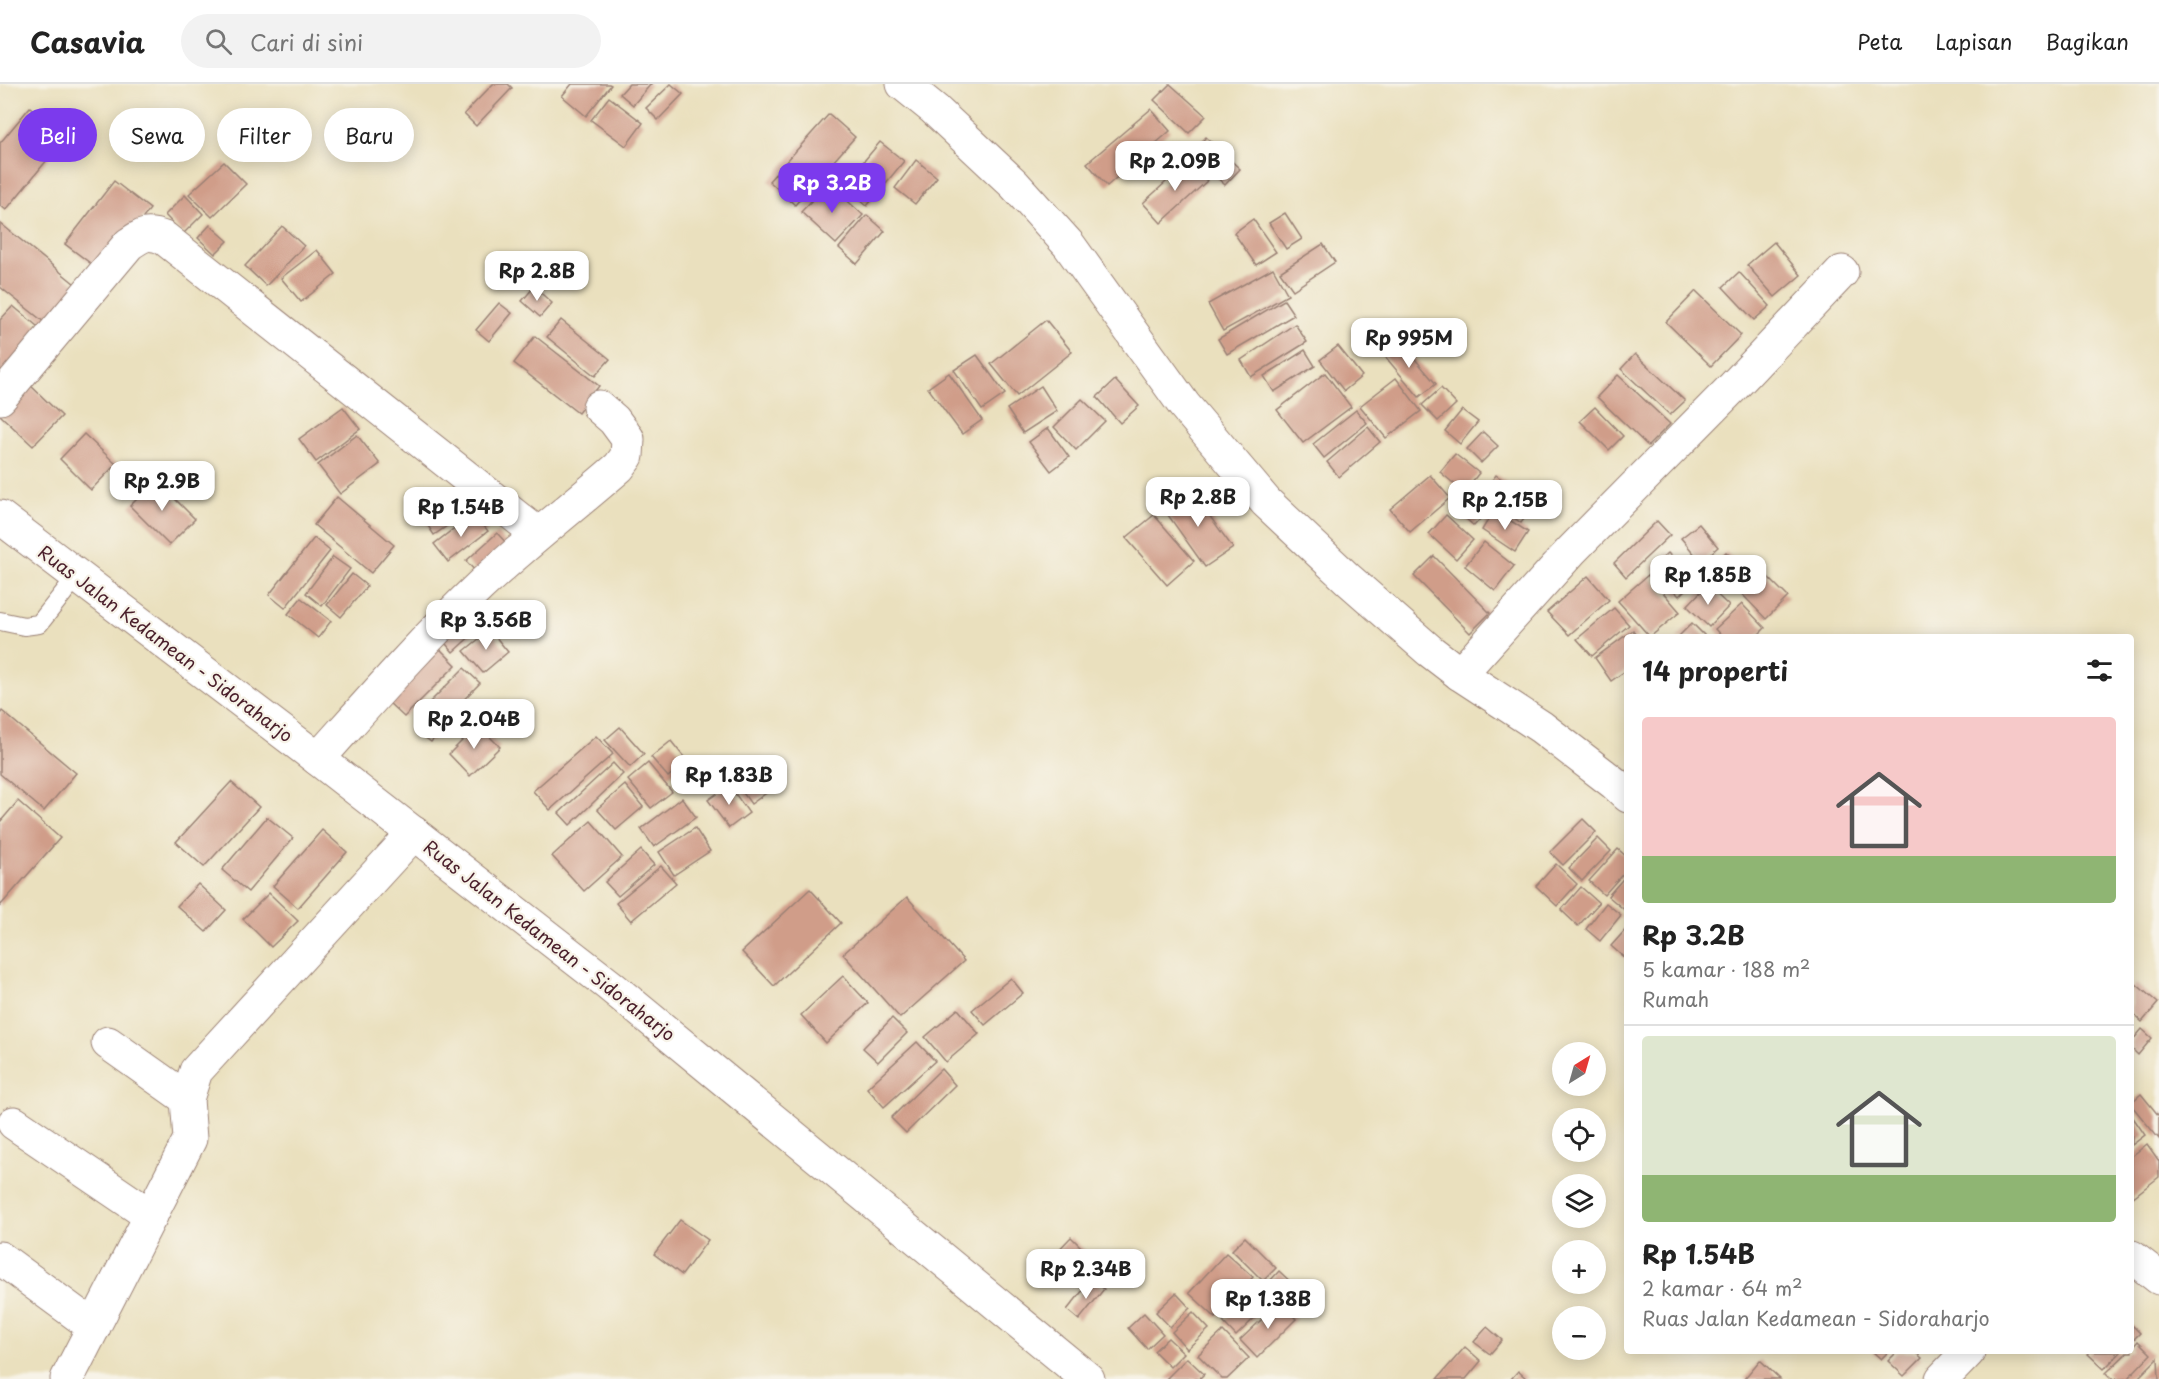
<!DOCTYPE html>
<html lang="id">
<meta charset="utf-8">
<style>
body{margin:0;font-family:"Playpen Sans",sans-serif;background:#f2f2f2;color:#222;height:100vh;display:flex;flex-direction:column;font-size:22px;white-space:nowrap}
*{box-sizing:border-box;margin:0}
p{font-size:20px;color:#767676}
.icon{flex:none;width:33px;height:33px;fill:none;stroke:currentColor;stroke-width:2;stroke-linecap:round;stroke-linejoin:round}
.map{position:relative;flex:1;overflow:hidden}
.side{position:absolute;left:1624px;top:550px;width:510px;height:720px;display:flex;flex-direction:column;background:#fff;border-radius:6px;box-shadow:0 3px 15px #0003}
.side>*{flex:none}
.hud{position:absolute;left:18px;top:24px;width:570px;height:54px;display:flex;gap:12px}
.needle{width:39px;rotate:37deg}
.buttons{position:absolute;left:1552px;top:958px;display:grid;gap:12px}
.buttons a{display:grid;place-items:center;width:54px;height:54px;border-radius:50%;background:#fff;box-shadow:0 3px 15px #0003;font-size:30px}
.price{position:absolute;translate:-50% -51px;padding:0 14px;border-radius:12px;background:#fff;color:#222;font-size:20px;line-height:39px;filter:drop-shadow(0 2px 3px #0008)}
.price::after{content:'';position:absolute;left:50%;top:36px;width:18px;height:14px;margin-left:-9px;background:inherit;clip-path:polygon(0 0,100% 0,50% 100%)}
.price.current{background:#7c3aed;color:#fff}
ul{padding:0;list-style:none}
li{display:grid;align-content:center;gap:12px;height:318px;padding:0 18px}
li+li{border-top:2px solid #e0e0e0}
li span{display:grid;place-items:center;height:186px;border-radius:6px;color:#555}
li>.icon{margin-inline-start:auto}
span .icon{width:108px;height:108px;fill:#fffc;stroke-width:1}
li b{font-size:26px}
h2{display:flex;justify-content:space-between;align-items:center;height:72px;padding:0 18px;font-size:26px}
.pill{padding:0 21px;border-radius:27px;background:#fff;box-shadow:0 3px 15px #0003;font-size:21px;line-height:54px}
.pill.current{background:#7c3aed;color:#fff}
header{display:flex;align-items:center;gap:36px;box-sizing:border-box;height:84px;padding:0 30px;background:#fff;border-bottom:2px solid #e0e0e0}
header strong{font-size:28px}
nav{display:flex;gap:33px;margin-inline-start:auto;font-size:21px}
.search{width:420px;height:54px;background:#f2f2f2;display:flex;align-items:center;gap:15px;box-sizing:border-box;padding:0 21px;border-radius:33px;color:#767676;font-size:22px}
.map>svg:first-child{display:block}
.building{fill:#d09d89}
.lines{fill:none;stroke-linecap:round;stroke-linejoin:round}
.service-casing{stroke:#9a8074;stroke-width:20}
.minor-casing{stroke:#9a8074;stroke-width:35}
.secondary-casing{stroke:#9a8074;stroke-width:35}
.service{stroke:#fff;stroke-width:18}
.minor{stroke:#fff;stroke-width:33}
.secondary{stroke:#fff;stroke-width:33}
.labels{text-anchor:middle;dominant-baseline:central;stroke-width:4.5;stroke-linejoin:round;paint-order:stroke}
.street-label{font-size:18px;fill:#4a1f2b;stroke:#f7f3e8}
</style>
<header>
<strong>Casavia</strong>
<div class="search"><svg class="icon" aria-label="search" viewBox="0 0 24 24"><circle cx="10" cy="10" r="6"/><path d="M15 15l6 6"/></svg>Cari di sini</div>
<nav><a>Peta</a><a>Lapisan</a><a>Bagikan</a></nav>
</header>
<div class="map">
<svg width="2159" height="1295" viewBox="0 0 2159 1295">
<rect width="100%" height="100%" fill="#f7f3e8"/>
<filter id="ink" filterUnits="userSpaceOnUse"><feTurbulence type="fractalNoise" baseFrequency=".0167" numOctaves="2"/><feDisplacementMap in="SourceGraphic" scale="12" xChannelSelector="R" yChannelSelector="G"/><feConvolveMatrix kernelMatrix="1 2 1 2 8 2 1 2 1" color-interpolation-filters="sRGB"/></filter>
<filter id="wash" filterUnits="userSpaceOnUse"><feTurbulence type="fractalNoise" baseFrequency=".008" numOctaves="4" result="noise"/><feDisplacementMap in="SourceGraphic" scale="24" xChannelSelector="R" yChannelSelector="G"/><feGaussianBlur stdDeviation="1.35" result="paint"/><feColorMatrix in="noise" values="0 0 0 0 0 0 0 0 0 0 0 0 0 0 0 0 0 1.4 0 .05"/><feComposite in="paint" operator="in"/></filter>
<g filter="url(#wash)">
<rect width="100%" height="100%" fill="#eae0be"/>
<g id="blocks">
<g class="building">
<polygon points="493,0 508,0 512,4 476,42 464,30"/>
<polygon points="572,0 609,0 611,1 586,32 562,12"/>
<polygon points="629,0 651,0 633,21 620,10"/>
<polygon points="671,0 683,10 658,36 646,24"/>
<polygon points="1170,0 1206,32 1189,49 1154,16"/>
<polygon points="609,13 643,39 626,62 591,36"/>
<polygon points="30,23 66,53 6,126 0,121 0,59"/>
<polygon points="1151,25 1170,47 1107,102 1087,79"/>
<polygon points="829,30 855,53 795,121 769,97"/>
<polygon points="1206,53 1240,85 1225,101 1191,69"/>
<polygon points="880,58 904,77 867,122 843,102"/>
<polygon points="916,76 937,93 915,120 895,104"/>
<polygon points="1189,77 1207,97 1161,139 1143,119"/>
<polygon points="224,78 246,100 212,133 189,110"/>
<polygon points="114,97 150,125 102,188 65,160"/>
<polygon points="828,99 863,131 836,160 801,128"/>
<polygon points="185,111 203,130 183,150 165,131"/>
<polygon points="1285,129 1302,155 1286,165 1269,139"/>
<polygon points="867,131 885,147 857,180 839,164"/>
<polygon points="1253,135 1276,168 1256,181 1234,149"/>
<polygon points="0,139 80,204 49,242 0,203"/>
<polygon points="210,141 228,157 215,170 198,154"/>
<polygon points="282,142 304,162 266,202 245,182"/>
<polygon points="1774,158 1801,191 1775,213 1747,181"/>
<polygon points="1323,160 1335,178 1293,206 1280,188"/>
<polygon points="317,166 336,190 301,218 281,194"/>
<polygon points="1273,184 1288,211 1223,247 1208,220"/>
<polygon points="1739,188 1770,222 1754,236 1723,203"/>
<polygon points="534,203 552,219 540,233 522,217"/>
<polygon points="1696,207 1741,251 1711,282 1666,238"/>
<polygon points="1284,216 1294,231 1227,270 1218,255"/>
<polygon points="499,219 512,229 489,257 476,246"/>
<polygon points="13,222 43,247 0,297 0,236"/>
<polygon points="561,236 610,275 595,292 547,253"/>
<polygon points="1046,236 1072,268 1017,312 991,280"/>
<polygon points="1295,240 1307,258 1251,293 1241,276"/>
<polygon points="535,252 599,302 578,329 514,279"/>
<polygon points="1399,256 1436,300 1419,313 1383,270"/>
<polygon points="1338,262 1362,292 1344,307 1320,276"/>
<polygon points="1305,266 1315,282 1274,308 1264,292"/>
<polygon points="1635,270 1685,317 1670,331 1621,285"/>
<polygon points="977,271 1005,310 982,326 954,286"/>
<polygon points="949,289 982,336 962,350 928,304"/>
<polygon points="1325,289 1351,323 1303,359 1277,326"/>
<polygon points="1618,291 1670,340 1648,362 1597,313"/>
<polygon points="1396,294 1421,327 1386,354 1360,322"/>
<polygon points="1115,296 1139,322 1120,339 1097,313"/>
<polygon points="27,298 62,332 33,362 0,331 0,326"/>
<polygon points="1041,302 1057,327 1023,349 1007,325"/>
<polygon points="1441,304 1456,320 1438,337 1422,321"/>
<polygon points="1082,315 1105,337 1076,366 1054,343"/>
<polygon points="343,323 360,345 316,378 299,355"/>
<polygon points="1595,323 1623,352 1609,366 1580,337"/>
<polygon points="1356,326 1367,339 1324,374 1313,360"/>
<polygon points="1462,326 1478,338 1460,360 1445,347"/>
<polygon points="1368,343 1380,358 1339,393 1327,378"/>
<polygon points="1048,344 1069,373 1051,387 1029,358"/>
<polygon points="1483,348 1498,362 1481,379 1467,365"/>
<polygon points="84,350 116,380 91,406 60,375"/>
<polygon points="357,351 380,380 340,410 318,381"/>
<polygon points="1455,370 1479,389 1464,408 1440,388"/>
<polygon points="1430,391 1450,414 1410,448 1390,425"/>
<polygon points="1496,391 1535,420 1521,439 1482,410"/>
<polygon points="156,396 195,435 169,461 130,422"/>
<polygon points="452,405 467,428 434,451 419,428"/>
<polygon points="1190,405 1233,464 1205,483 1163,424"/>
<polygon points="1471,405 1491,423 1474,442 1454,424"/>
<polygon points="337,413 394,461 371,489 314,441"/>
<polygon points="1494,426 1528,448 1515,468 1482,446"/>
<polygon points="474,429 488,447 448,478 434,460"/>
<polygon points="1154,431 1194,477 1167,501 1126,454"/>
<polygon points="1446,431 1473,456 1456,475 1429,450"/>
<polygon points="1657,437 1670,451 1626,493 1614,479"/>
<polygon points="1699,440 1718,463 1701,478 1681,454"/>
<polygon points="497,449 509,462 478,490 466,477"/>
<polygon points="314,454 330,467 285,524 269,511"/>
<polygon points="1484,458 1514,482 1495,507 1465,482"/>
<polygon points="1726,468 1744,487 1724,506 1706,487"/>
<polygon points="1668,469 1694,497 1679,512 1652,484"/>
<polygon points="1434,472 1490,529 1470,549 1414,492"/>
<polygon points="333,473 350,485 322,522 306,509"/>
<polygon points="1764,489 1788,513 1766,535 1742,510"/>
<polygon points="352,490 367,502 341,533 327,521"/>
<polygon points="1648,491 1680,528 1650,553 1618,517"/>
<polygon points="1588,492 1609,516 1569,551 1547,528"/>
<polygon points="1707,501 1729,522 1709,543 1687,522"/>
<polygon points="301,514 331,537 318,554 288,530"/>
<polygon points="1742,520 1765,544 1755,554 1723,554 1715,545"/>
<polygon points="471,524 485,539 453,568 439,552"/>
<polygon points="1614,524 1629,541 1592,572 1577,555"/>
<polygon points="1692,539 1707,554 1677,554"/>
<polygon points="490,546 508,568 483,589 464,567"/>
<polygon points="1633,546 1638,554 1628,554 1628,585 1611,597 1595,574"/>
<polygon points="439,564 456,581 404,633 386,616"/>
<polygon points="464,584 480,599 440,640 424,624"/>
<polygon points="2,627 76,689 44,727 0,690 0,630"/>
<polygon points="423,634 440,647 431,658 415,646"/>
<polygon points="478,641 500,663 470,692 449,670"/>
<polygon points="620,643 644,670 630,683 605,656"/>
<polygon points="596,652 613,670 550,726 533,707"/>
<polygon points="671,657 687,677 668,693 651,673"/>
<polygon points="613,679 623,690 570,741 559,729"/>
<polygon points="648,679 672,708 651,724 628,696"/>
<polygon points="754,686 769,707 751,720 736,699"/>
<polygon points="231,698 259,723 204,783 176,758"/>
<polygon points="625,701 643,723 616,746 597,725"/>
<polygon points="729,701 749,729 729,744 708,716"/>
<polygon points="682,714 696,733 654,763 641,745"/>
<polygon points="18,717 60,754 0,822 0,738"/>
<polygon points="267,733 293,754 248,808 222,786"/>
<polygon points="1583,735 1596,748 1563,781 1550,768"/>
<polygon points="591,737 622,773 584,807 552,772"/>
<polygon points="695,744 710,767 674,791 659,768"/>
<polygon points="322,746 347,768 298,824 273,802"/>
<polygon points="1598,754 1611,767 1582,797 1569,784"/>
<polygon points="1618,765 1628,774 1628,784 1604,811 1589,797"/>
<polygon points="641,766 654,781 618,812 605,798"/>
<polygon points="1556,780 1577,800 1557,822 1536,802"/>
<polygon points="661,782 676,799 631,837 616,819"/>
<polygon points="1628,789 1628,829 1608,812"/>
<polygon points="198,800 226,826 206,848 177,822"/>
<polygon points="1581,803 1599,819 1578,842 1561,826"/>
<polygon points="810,805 841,839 774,902 742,868"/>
<polygon points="269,809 298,837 271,863 243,835"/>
<polygon points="907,813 964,877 900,934 843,870"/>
<polygon points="1606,819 1621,831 1600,857 1586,845"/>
<polygon points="1628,843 1628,877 1611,862"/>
<polygon points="843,892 868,919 826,959 801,931"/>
<polygon points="1011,894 1023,909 985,941 972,926"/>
<polygon points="2136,900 2158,919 2142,938 2132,929 2132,905"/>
<polygon points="958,925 979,950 946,978 925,953"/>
<polygon points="892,934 907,949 878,978 863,964"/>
<polygon points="2142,945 2152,954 2138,971 2132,965 2132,957"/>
<polygon points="917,958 935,977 884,1023 867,1004"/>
<polygon points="941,985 955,1001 906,1049 891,1034"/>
<polygon points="2141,1010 2159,1032 2159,1055 2132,1022 2132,1018"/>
<polygon points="2132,1032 2145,1051 2132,1061"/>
<polygon points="2147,1060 2159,1077 2159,1093 2132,1114 2132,1072"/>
<polygon points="680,1136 708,1156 682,1191 654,1170"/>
<polygon points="1071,1153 1089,1171 1068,1193 1050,1175"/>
<polygon points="1245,1153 1276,1184 1263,1197 1232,1166"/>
<polygon points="1226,1169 1253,1193 1216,1234 1189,1209"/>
<polygon points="1279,1187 1295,1202 1285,1213 1269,1198"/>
<polygon points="1092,1195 1104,1205 1079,1236 1067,1226"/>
<polygon points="1261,1201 1274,1215 1236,1252 1223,1238"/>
<polygon points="1176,1209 1190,1224 1170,1243 1156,1228"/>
<polygon points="1280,1218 1296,1235 1257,1274 1240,1256"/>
<polygon points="1193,1228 1209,1245 1187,1265 1172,1248"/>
<polygon points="1144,1229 1163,1250 1147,1265 1128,1244"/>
<polygon points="2132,1241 2140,1249 2132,1257"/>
<polygon points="1487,1243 1502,1256 1490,1270 1474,1258"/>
<polygon points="1223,1247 1249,1274 1227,1295 1222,1295 1198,1271"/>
<polygon points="1168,1254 1184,1269 1170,1283 1154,1267"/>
<polygon points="2138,1257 2151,1270 2127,1295 2112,1295 2106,1289 2128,1268 2132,1268 2132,1264"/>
<polygon points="1465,1263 1481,1277 1466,1295 1437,1295"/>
<polygon points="1873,1268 1888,1268 1881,1275"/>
<polygon points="1897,1268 1915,1268 1922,1274 1904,1292 1888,1277"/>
<polygon points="2090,1268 2121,1268 2104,1285 2088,1270"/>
<polygon points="1187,1274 1204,1290 1199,1295 1166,1295"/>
<polygon points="2158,1274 2159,1295 2137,1295"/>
<polygon points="1760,1276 1780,1295 1744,1295"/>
<polygon points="1518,1287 1527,1295 1511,1295"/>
</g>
</g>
</g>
<g filter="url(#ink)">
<use href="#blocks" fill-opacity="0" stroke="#9a8074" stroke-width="1.5"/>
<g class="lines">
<defs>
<polyline id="service" points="0,537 24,542 39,540 77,492"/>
<g id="minor">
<polyline points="903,0 934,25 1014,100 1069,161 1184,321 1266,418 1349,496 1430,567 1460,590 1541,643 1614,699 1628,712"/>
<path d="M 0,314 L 129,160 C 144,150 147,148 164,154 L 538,450"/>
<polyline points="1460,590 1571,467 1733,303 1842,188"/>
<path d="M 318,675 C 371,616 423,556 480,502 C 525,460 573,423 619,383 L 627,372 L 628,355 L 614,336 L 599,323"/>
<polyline points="108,959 187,1015"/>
<polyline points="14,1039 151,1132"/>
<polyline points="2132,1173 2159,1194"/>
<polyline points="0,1174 94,1243"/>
<polyline points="67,1295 190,1055 187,1015 196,987 414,749"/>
<polyline points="1942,1295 1968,1268"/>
</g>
<polyline id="secondary" points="0,433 318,675 609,901 1088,1295"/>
</defs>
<use href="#service" class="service-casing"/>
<use href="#minor" class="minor-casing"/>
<use href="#secondary" class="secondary-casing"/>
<use href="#service" class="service"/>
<use href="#minor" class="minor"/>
<use href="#secondary" class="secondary"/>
</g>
</g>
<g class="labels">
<g class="street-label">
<text transform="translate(166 559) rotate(37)">Ruas Jalan Kedamean - Sidoraharjo</text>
<text transform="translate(550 856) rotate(38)">Ruas Jalan Kedamean - Sidoraharjo</text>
</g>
</g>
</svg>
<div class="buttons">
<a><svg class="needle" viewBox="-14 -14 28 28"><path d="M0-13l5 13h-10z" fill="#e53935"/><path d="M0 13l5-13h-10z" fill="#767676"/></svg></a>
<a><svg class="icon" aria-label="locate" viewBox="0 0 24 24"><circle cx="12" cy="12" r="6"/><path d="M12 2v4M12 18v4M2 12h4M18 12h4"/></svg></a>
<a><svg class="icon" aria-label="layers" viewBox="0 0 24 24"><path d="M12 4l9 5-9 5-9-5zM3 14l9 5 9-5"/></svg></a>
<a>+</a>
<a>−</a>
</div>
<b class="price" style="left:1175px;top:108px">Rp 2.09B</b>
<b class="price current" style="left:832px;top:130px">Rp 3.2B</b>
<b class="price" style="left:537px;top:218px">Rp 2.8B</b>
<b class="price" style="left:1409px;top:285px">Rp 995M</b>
<b class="price" style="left:162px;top:428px">Rp 2.9B</b>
<b class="price" style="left:1198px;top:444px">Rp 2.8B</b>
<b class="price" style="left:1505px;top:447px">Rp 2.15B</b>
<b class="price" style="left:461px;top:454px">Rp 1.54B</b>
<b class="price" style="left:1708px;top:522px">Rp 1.85B</b>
<b class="price" style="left:486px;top:567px">Rp 3.56B</b>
<b class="price" style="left:474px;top:666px">Rp 2.04B</b>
<b class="price" style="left:729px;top:722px">Rp 1.83B</b>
<b class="price" style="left:1086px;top:1216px">Rp 2.34B</b>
<b class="price" style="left:1268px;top:1246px">Rp 1.38B</b>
<div class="hud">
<a class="pill current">Beli</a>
<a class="pill">Sewa</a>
<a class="pill">Filter</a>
<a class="pill">Baru</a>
</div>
<section class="side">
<h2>14 properti<svg class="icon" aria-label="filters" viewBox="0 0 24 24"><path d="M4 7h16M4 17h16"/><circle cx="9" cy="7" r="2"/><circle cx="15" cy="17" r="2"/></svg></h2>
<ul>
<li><span style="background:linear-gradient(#f6c9c9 75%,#8fb573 0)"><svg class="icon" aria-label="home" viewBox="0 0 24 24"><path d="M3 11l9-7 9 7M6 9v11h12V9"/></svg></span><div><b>Rp 3.2B</b><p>5 kamar · 188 m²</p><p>Rumah</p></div></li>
<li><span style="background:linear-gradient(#dfe7d0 75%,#8fb573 0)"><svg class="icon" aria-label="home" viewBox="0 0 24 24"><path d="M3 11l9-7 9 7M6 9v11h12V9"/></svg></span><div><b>Rp 1.54B</b><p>2 kamar · 64 m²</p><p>Ruas Jalan Kedamean - Sidoraharjo</p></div></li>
</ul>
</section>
</div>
